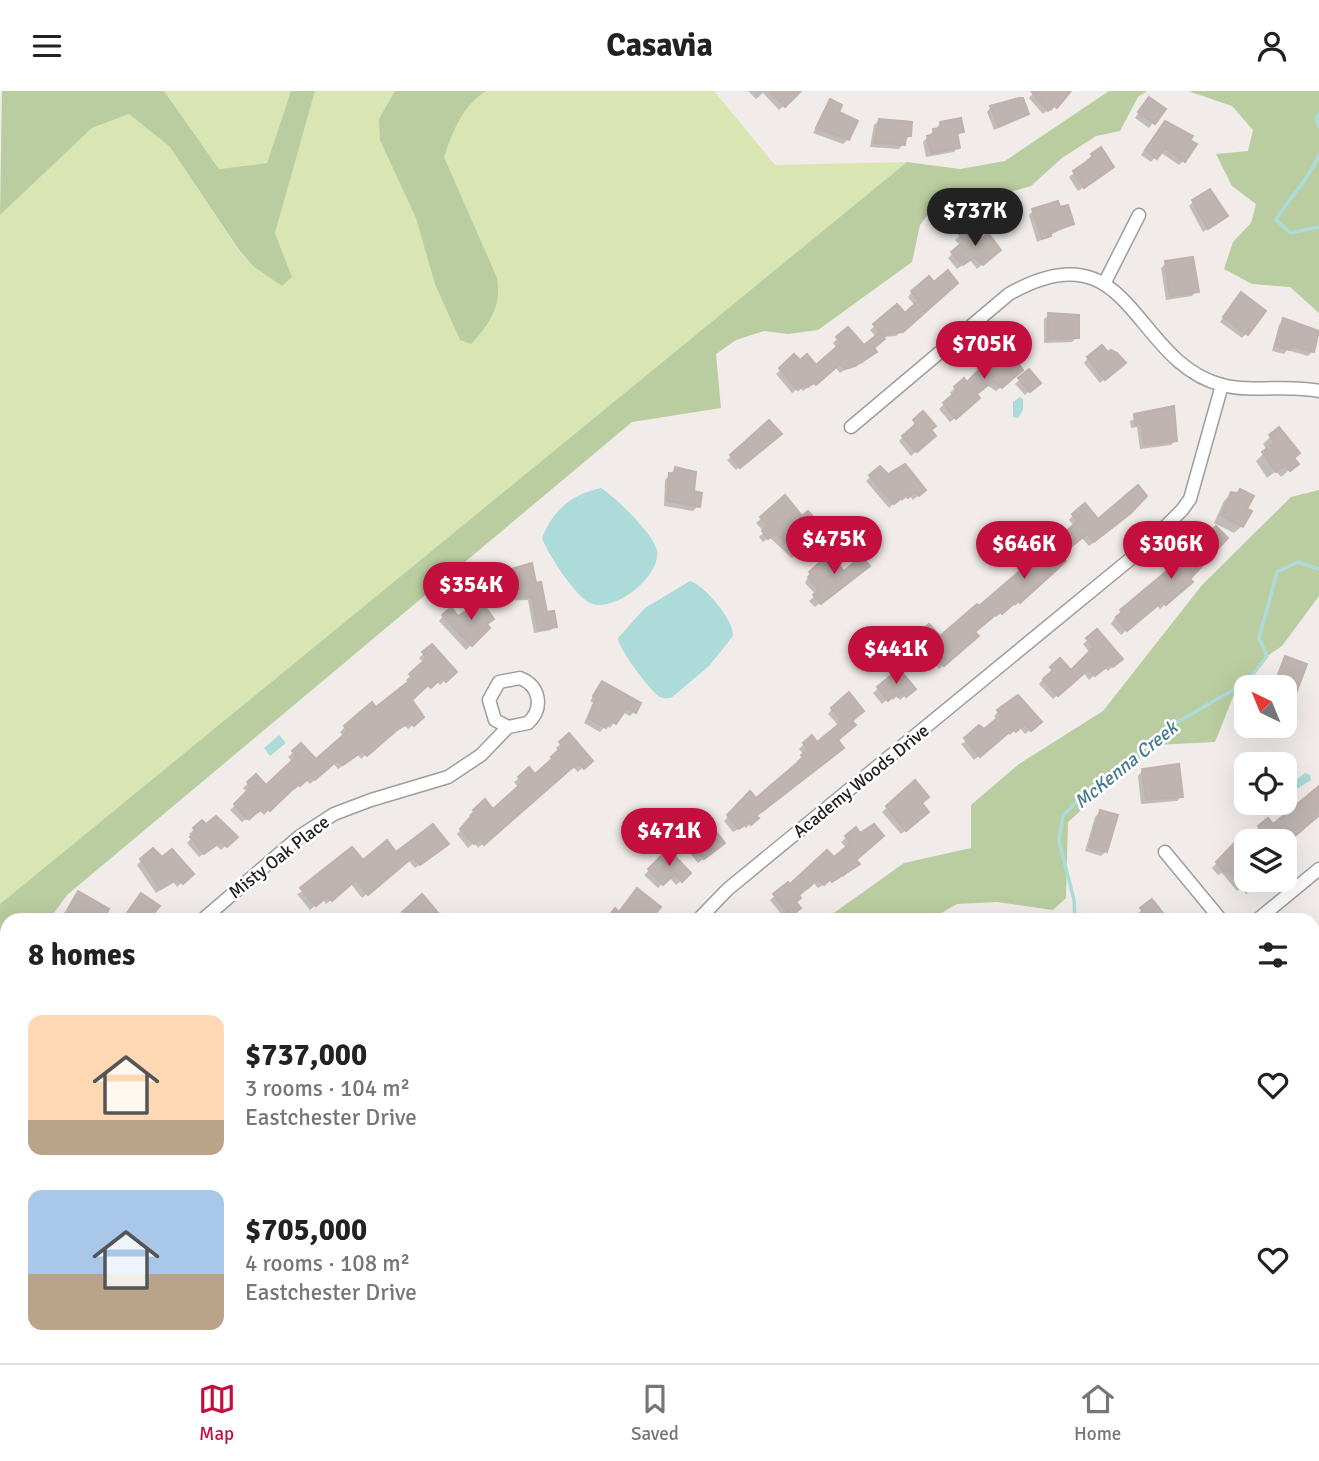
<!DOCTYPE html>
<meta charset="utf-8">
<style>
body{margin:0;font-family:Signika,sans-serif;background:#f2f2f2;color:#222;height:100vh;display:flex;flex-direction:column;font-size:26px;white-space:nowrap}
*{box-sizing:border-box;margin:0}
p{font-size:23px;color:#767676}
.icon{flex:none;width:38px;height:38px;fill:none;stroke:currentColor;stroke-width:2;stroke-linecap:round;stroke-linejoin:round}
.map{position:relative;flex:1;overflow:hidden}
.details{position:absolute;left:0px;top:822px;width:1320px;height:450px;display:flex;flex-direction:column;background:#fff;border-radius:21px 21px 0 0;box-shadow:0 7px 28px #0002}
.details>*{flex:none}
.needle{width:46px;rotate:317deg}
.controls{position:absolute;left:1234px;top:584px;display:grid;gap:14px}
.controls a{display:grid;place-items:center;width:63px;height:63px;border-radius:14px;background:#fff;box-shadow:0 7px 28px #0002;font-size:35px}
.price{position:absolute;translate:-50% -60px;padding:0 16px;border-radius:24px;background:#c30f3d;color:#fff;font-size:23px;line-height:46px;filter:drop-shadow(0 2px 4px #0008)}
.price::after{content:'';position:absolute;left:50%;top:42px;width:21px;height:16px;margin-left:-10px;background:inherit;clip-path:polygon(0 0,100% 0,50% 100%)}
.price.active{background:#222;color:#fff}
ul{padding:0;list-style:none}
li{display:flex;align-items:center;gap:21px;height:175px;padding:0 28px}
li span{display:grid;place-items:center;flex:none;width:196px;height:140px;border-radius:14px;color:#555}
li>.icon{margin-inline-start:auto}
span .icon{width:84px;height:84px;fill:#fffc;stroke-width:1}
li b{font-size:30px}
h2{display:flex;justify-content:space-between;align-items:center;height:84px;padding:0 28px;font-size:30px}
header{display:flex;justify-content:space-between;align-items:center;height:91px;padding:0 28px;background:#fff;font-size:32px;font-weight:800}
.menu{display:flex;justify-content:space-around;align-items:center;height:98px;border-top:2px solid #e0e0e0;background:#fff;font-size:19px;color:#767676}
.menu a{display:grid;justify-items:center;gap:4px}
.menu .active{color:#c30f3d}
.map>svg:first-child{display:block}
.grass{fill:#d9e6b3}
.forest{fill:#b9cda0}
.park{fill:#d2f6ca}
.water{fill:#acdbd9}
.shadow{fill:#0003}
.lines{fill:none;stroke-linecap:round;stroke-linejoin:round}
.stream{stroke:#acdbd9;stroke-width:3.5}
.building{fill:#beb4b1;stroke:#c1b0ac;stroke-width:2}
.minor-casing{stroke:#9e9e9e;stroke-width:15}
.secondary-casing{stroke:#73640d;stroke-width:20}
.minor{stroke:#fff;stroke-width:12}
.secondary{stroke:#f6ebc2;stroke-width:18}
.labels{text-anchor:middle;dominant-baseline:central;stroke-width:5;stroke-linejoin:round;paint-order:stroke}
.street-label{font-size:18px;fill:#212121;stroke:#fff}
.water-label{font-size:19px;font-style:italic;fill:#467b8c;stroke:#fff}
</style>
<header><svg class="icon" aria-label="menu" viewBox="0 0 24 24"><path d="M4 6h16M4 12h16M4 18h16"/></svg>Casavia<svg class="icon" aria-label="person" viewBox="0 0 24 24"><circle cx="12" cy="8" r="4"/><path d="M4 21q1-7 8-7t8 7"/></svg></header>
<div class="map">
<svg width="1319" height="1272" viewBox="0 0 1319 1272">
<rect width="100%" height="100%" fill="#f1ece9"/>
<g class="grass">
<polygon points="164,0 291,0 267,72 219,78"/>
<polygon points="315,0 714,0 775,74 907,71 0,813 0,124 92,37 129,23 170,56 239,160 253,175 292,186 275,142"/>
</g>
<g class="forest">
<polygon points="2,0 164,0 219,78 267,72 291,0 315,0 275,142 292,186 282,195 253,175 239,159 170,56 129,23 92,37 0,124"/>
<path d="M 395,0 L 486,0 C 462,15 453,40 444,66 L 497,187 C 502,214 490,233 471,253 L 460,249 L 435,193 L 416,127 L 380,49 L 379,28 Z"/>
<polygon points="1109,0 1147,0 1138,6 1120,40 1096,45 1062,67 1031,95 983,109 949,107 935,115 920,134 912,171 818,239 788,243 764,240 736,249 716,263 721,317 632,331 67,804 49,829 7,830 7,849 0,848 0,813 907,71 960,78 1005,70"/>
<polygon points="1188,0 1319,0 1319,222 1290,196 1252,193 1224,178 1233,151 1251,132 1256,113 1232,95 1216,63 1248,60 1253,39 1232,15"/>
<polygon points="1319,399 1319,505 1282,555 1267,565 1235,601 1215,651 1155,654 1068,731 1066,807 1053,819 997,811 957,813 929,829 824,829 904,772 971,757 971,714 1019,673 1103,620 1202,494 1291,406"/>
</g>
<polygon class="park" points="0,884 7,887 7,1265 134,1265 133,1272 0,1272"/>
<g class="water">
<polygon points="961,123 964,129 950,140 944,138 943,132 950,125"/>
<polygon points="1020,306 1023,308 1023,319 1018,327 1013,326 1013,311"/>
<path d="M 601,397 C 614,405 654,443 657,460 C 661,485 614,523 590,512 C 575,505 547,462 542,447 C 553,419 572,403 601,397 Z"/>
<path d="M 690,490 C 703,493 735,530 733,545 L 709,575 L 671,607 C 666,607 664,608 660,606 C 650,600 618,557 618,547 L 645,517 Z"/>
<polygon points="279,644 286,652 270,665 264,657"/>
<polygon points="1305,682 1310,684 1311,689 1295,699 1292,692"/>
<polygon points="0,1167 7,1180 7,1265 41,1265 43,1272 0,1272"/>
</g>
<g class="shadow">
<polygon points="748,0 799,0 779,19 763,2 756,8"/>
<polygon points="1035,0 1069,0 1051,20 1049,18 1043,23 1029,7"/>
<polygon points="830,10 848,48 843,53 813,42"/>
<polygon points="1145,13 1163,19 1149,37 1135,27"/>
<polygon points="991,16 1027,23 994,39 987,21"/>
<polygon points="879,30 910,44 899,58 870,56 874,34"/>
<polygon points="941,32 962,40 956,46 958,56 954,61 926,66 923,51"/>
<polygon points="1160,37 1184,69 1179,74 1160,61 1151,71 1141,64"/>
<polygon points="1092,64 1107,80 1078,100 1069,86 1089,71 1087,69"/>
<polygon points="1193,111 1221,129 1203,141 1189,115"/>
<polygon points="1033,120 1072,133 1037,151 1029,124"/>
<polygon points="968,137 994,163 977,178 970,169 957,178 948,167 961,155 955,149"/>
<polygon points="1166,172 1197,200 1192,205 1166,209 1161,177"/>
<polygon points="956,192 896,245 883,246 862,273 859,269 840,282 835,276 803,300 800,296 792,302 776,283 794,266 800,272 816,276 837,257 833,252 848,238 864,257 876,246 870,239 875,235 904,225 915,215 908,206 912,201 934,193"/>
<polygon points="1237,208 1246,243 1242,247 1220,231"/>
<polygon points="1049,224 1077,246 1072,251 1044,252 1044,228"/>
<polygon points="1284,229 1313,260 1308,265 1287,259 1284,263 1272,260 1279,234"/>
<polygon points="1088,267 1119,277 1100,292 1084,272"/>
<polygon points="1029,280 1039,292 1025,304 1015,293"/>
<polygon points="1016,284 996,300 987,294 975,304 973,312 950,331 939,318 953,305 950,302 955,297"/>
<polygon points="1172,317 1175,350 1171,354 1140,358 1137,336 1131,337 1130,330 1154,319"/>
<polygon points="923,323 929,349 911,365 899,350"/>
<polygon points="769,331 776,347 736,379 727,369"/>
<polygon points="1279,338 1296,373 1281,386 1276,380 1267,387 1256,370 1267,359 1263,353"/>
<polygon points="880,377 887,386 924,399 913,409 909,404 902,410 900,407 889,417 866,390"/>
<polygon points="675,378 698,415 693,420 664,415 665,389"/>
<polygon points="1231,403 1244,419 1242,435 1234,442 1214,432 1224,410"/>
<polygon points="785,407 797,446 805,455 792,467 769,446 763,451 759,446 764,441 756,432"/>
<polygon points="1073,424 1098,430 1124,427 1089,455 1081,446 1059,465 1044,489 1015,515 1013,513 996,526 994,524 973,542 972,550 939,578 934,572 923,580 913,569 923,560 914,548 918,544 939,548 1038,470 1075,436 1069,429"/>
<polygon points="1216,438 1185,497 1160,518 1156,514 1121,544 1111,533 1116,525 1187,474 1183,470"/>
<polygon points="863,479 815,516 809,510 816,504 805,492 810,482"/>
<polygon points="494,485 535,494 546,523 555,535 551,539 534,542 528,509 494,510 490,489"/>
<polygon points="443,525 485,534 488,537 466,559 439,530"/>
<polygon points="1097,540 1121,568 1108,580 1104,576 1089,589 1083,581 1053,608 1039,593 1056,574 1071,581 1090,562 1083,553"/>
<polygon points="431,555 454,581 440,594 436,590 410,609 422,626 408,638 405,635 390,643 361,668 358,664 338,678 333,672 310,693 306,689 294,699 292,696 264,724 260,720 249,730 247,727 242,731 230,719 248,702 243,697 256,685 266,696 293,671 288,666 301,654 316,670 344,646 340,641 345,636 372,614 376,619 409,592 406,589 424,572 419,567"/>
<polygon points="1285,567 1294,604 1289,609 1284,607 1284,597 1272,597"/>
<polygon points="899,580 913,598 900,609 897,605 893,609 890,606 882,613 873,602"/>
<polygon points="602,592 634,621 630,625 622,621 610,637 606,634 600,641 584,632 593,612 590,610"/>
<polygon points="1018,606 1039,631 1025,643 1019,636 1010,644 1007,641 974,669 961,653 984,640 997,629 994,625 998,621"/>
<polygon points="832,618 850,630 836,650 780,708 779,706 754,725 756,727 746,737 744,735 733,741 724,730 750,702 755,709 799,673 797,670 804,664 799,658 811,647 817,653 834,639 837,633 828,623"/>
<polygon points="569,645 590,670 578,681 574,677 566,681 478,757 474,752 468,757 457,743 471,727 469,724 484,711 493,721 519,697 514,691 519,687 534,686 549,673 559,661 556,657"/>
<polygon points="1142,680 1181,706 1177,710 1141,713 1138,685"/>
<polygon points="915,692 922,726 901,743 882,721"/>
<polygon points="1319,698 1319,726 1284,753 1258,746 1254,741 1268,729 1273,735"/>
<polygon points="1100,721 1106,760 1101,765 1085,760 1095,726"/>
<polygon points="202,731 235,746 221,759 216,754 199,766 187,752 193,746 189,743"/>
<polygon points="712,738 719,756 698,772 686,757"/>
<polygon points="855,739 854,769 857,773 843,786 841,784 818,797 813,791 797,804 794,822 786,829 770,809 788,793 790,796 833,769 847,758 841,751"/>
<polygon points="1238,751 1244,758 1246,756 1246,789 1249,789 1237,800 1222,782 1218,784 1212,777"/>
<polygon points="442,757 415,777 408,769 362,807 351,793 326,813 323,808 310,819 297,803 362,772"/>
<polygon points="153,759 161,768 191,783 177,796 173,791 156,802 137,774"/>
<polygon points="668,761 689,782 676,794 669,786 658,797 644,784"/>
<polygon points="422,806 443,830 398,827"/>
<polygon points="1142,819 1164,826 1168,823 1174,830 1142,830 1137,823"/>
<polygon points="752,822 759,830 746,830 748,827"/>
<polygon points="226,1265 252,1265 251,1272 225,1272"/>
<polygon points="333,1265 363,1265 358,1272 330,1272"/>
<polygon points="446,1265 474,1265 477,1269 474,1272 447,1272 443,1268"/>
<polygon points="562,1265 582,1265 590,1272 557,1272"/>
<polygon points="696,1265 731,1265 738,1272 711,1272 704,1267 699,1271"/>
<polygon points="760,1265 767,1265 772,1270 754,1272"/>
<polygon points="1007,1265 1030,1265 1025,1272 1014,1272"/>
</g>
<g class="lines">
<g class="stream">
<polyline points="1319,23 1316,28 1319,35"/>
<path d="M 1319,64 C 1307,92 1291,103 1276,129 L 1290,142 L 1319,136"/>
<polyline points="1075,830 1074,809 1059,750 1063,724 1090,698 1119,680 1162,640 1247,591 1267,565 1259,547 1277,481 1298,471 1319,478"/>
<polyline points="1312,1019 1319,1019"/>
</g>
</g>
<g class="building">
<polygon points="770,0 801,0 785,16"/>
<polygon points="1031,0 1071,0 1057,17 1054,14 1048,20"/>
<polygon points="1149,6 1166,18 1155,33 1138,21"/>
<polygon points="1019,7 1023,7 1029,23 999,36 990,15"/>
<polygon points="830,8 842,14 839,21 858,30 849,49 816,37"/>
<polygon points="961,27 964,41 957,42 960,57 931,62 927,45 934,43 933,38 941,37 940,31"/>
<polygon points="879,28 912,31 911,45 906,45 905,54 874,52"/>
<polygon points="1165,30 1193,45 1190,49 1197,53 1185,71 1165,57 1157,68 1145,59"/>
<polygon points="1101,56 1114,76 1084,97 1073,80 1093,66 1091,63"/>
<polygon points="1210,98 1228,125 1208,138 1192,109"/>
<polygon points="1058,110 1060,116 1068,114 1074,133 1050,141 1051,145 1042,148 1032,118"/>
<polygon points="968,135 980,149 988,142 1001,159 983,174 975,166 963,174 951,161 964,150 959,143"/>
<polygon points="1193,166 1199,201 1170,205 1165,170"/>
<polygon points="948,179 958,192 903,241 890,242 884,246 873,233 897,213 905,222 919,209 911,200 929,185 934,191"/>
<polygon points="1241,201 1266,220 1248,244 1223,226"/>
<polygon points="1048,222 1079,224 1079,247 1048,248"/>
<polygon points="1283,227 1319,240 1314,261 1291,255 1290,259 1275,255"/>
<polygon points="848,236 864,254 879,242 885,248 874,257 877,261 855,275 845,278 840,273 816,294 814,292 808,296 805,293 798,299 779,277 794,263 800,269 807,263 816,274 841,252 836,246"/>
<polygon points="1004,253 1023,279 1002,297 993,290 977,303 980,307 956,328 943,312 957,300 954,296 964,287 967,291"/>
<polygon points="1102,254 1108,261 1111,259 1117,262 1126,272 1105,289 1087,266"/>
<polygon points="1029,278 1041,292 1030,301 1018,287"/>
<polygon points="1174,315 1177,350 1144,354 1142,333 1135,333 1134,323"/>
<polygon points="923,320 936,335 931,339 936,345 917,361 902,345 916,333 913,329"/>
<polygon points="769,329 782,343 740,377 730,364"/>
<polygon points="1279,336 1300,362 1294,367 1299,373 1290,380 1285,374 1276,381 1262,361 1275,351 1269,344"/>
<polygon points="905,373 926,399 919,405 915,401 908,407 905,404 894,413 869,384 880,375 888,383"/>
<polygon points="675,376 696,381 694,400 702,402 700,416 667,410 669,382 674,383"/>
<polygon points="1138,394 1147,405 1131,422 1094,451 1087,443 1061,464 1066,470 1051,484 1020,512 1018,509 1002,523 1000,520 975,541 979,545 944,575 940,569 928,576 917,563 927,554 917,543 929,533 940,545 977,513 979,515 1078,430 1072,423 1085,412 1098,428"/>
<polygon points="1240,398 1254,405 1247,418 1252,420 1243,436 1221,424 1231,401 1238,402"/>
<polygon points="785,404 802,425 808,420 818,431 799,446 807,455 798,463 775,442 768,448 762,440 768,435 760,426"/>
<polygon points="1216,435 1228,447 1190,488 1193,491 1166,514 1163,510 1127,540 1116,526 1122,521 1120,519 1168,479 1175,482 1191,468 1187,463"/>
<polygon points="829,463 844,480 861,465 870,475 821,513 813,504 819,498 808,486 811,483 809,481"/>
<polygon points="532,472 536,492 541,491 547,521 554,520 557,536 538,539 532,506 497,507 493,483"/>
<polygon points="481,510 494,528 487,533 490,537 472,555 442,524 451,516 458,525"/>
<polygon points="1097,538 1123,568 1113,576 1110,573 1095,585 1089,578 1058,605 1043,588 1053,579 1050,576 1060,567 1071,579 1094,556 1086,547"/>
<polygon points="432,553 457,581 446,591 442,586 431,597 428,594 412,609 424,626 414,635 410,631 397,639 367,665 363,660 343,674 338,669 315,689 311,685 300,695 298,693 270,720 266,716 247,728 234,713 251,696 247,691 256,683 266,694 297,665 292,660 301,652 316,668 348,640 344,635 372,611 376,616 413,587 409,583 427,567 422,561"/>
<polygon points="1285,565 1307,573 1295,605 1284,601 1284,597 1273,597"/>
<polygon points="899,578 916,598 906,606 903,602 898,606 896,603 888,610 877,596"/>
<polygon points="602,590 641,612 636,622 627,617 616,633 611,630 606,637 588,627 596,607 593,605"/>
<polygon points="849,601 864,620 852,630 856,634 838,649 844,657 756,725 759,727 751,734 749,731 739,738 727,724 750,700 756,707 803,667 801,664 808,659 803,652 812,644 817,651 838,634 841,628 831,617"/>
<polygon points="1018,604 1042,631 1031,640 1025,633 1016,641 1013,638 980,666 964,647 979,634 984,638 1001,624 997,619"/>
<polygon points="569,642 593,670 584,678 580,673 573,676 484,754 479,748 474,753 460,738 475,721 473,719 485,708 493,718 523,691 518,686 529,676 535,683 552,668 551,666 563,655 559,651"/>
<polygon points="1179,673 1183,706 1146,709 1142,678"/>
<polygon points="915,689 929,706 922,712 929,721 906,740 886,715"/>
<polygon points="1319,695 1317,726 1288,751 1249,751 1261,740 1258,735 1268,727 1273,733"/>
<polygon points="1100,719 1118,724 1107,761 1089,756"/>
<polygon points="216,725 238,746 227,756 222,750 204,763 190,746 196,741 193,737 202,729 206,733"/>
<polygon points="433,733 449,753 420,774 413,766 368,804 356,789 332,810 328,805 316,815 300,797 352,756 363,769 387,749 396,761"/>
<polygon points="874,733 884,745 856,769 860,773 832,791 830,788 824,794 819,788 799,804 801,807 796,811 801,817 791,825 773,803 788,791 790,793 827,759 834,766 851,752 845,745 856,736 860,742"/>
<polygon points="712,736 725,752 704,768 690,751"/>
<polygon points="1238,748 1246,758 1246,801 1227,778 1224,781 1216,771"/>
<polygon points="153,757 162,766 172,758 194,783 183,793 178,788 161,798 140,768"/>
<polygon points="668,758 691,782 682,791 675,783 663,794 648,778"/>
<polygon points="637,797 661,816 656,822 650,830 612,830 609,825 615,817 619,821"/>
<polygon points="78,800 109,818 103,830 61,830"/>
<polygon points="141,802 160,815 154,822 165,830 132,830 125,825"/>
<polygon points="422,803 445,830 409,830 402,821"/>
<polygon points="1152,808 1156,813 1169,830 1151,830 1140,817"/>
</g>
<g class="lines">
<defs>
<g id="minor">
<polyline points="1105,191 1139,124"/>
<path d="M 851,336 L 1009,203 C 1132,133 1131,270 1222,294 C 1253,302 1288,293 1319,300"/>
<polyline points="1165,761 1222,830"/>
<path d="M 201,830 L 300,745 L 334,723 L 371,709 L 448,686 L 481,664 L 508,636 L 528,632 C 544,617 540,595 520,587 L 499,591 L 489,609 L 495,629 L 508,636"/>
<polyline points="697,830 728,798 1145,456 1182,419 1190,408 1222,294"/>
<polyline points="1256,830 1319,778"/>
<polyline points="1312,1139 1319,1143"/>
<polyline points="297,1272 297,1265"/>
<polyline points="1080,1272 1088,1265"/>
</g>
<g id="secondary">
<polyline points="0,859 7,862"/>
<polyline points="842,1265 851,1272"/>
</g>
</defs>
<use href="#minor" class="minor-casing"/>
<use href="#secondary" class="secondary-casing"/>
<use href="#minor" class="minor"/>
<use href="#secondary" class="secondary"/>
</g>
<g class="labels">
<g class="street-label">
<text transform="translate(861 690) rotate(-39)">Academy Woods Drive</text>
<text transform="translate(279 766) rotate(-38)">Misty Oak Place</text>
</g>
<g class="water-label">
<text transform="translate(1126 674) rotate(-39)">McKenna Creek</text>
</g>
</g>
</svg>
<div class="controls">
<a><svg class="needle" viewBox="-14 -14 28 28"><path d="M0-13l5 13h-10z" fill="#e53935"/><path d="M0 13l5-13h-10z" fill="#767676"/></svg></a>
<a><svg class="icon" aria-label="locate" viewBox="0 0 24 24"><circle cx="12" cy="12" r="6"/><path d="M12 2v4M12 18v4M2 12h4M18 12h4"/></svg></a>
<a><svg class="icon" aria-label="layers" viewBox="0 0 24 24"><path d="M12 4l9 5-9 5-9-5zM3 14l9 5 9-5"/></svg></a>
</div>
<b class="price active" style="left:975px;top:157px">$737K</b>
<b class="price" style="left:984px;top:290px">$705K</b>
<b class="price" style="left:834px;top:485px">$475K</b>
<b class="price" style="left:1024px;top:490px">$646K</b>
<b class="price" style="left:1171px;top:490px">$306K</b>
<b class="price" style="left:471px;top:531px">$354K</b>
<b class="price" style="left:896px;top:595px">$441K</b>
<b class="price" style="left:669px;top:777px">$471K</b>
<section class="details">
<h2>8 homes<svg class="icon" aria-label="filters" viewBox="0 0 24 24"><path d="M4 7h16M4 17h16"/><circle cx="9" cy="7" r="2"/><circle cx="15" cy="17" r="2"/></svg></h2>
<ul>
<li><span style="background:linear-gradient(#ffd9b3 75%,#b9a48a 0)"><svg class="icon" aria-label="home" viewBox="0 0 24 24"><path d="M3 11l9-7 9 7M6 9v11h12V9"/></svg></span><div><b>$737,000</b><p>3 rooms · 104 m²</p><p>Eastchester Drive</p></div><svg class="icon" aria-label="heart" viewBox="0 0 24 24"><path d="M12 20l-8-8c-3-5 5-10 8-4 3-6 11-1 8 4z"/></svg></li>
<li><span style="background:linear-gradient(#a9c7e8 60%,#b9a48a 0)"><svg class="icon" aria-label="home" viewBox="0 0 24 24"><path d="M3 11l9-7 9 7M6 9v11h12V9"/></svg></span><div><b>$705,000</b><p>4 rooms · 108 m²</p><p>Eastchester Drive</p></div><svg class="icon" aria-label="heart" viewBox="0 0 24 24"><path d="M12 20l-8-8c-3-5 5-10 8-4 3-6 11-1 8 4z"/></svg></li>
</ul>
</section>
</div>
<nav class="menu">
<a class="active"><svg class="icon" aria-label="map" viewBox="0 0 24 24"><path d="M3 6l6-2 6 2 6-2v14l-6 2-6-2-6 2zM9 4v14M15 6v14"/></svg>Map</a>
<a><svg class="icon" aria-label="saved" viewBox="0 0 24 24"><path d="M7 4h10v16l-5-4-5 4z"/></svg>Saved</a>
<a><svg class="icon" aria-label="home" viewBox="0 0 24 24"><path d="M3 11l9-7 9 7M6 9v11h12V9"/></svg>Home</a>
</nav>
